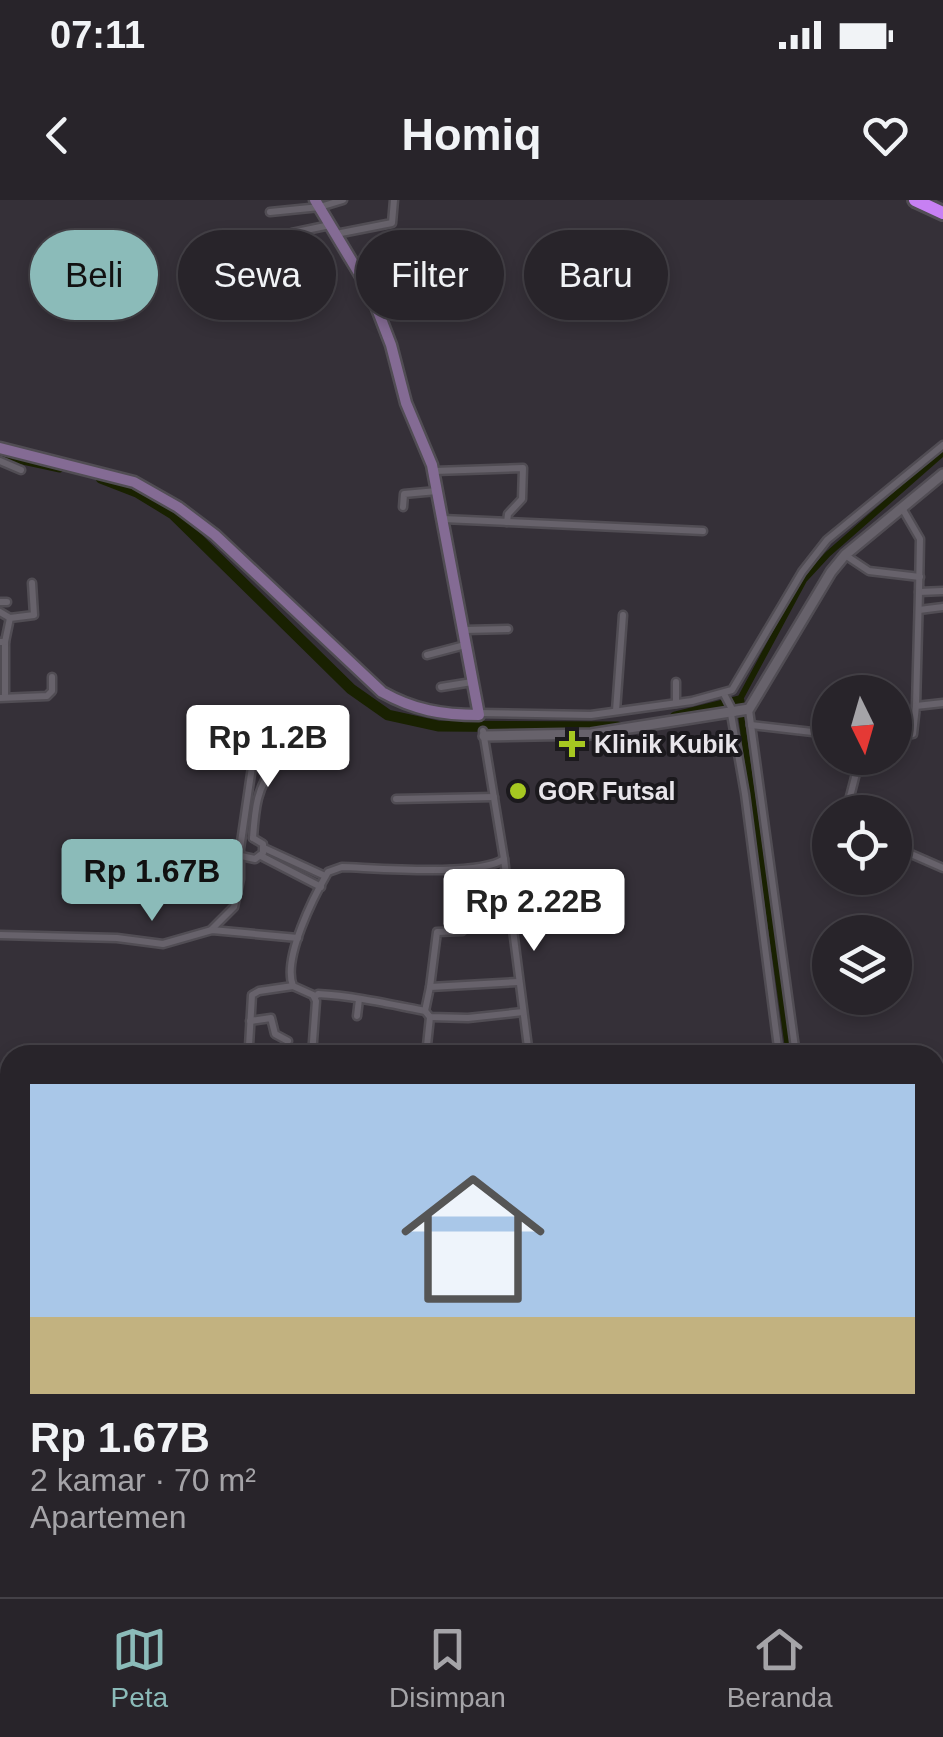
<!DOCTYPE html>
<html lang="id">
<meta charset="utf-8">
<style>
body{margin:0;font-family:Helvetica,sans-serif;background:#343036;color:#f1f3f6;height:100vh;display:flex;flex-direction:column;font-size:38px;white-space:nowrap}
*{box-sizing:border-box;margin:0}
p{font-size:32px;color:#a5a4a8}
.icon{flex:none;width:55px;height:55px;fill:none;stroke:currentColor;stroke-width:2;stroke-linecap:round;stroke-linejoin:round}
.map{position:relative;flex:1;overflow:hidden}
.drawer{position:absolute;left:0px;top:845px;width:945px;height:552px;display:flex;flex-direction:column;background:#28242a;border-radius:30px 30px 0 0;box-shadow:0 5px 15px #0003,0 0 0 2px #444147}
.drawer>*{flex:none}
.top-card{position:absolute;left:30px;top:30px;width:885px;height:90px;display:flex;gap:20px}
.needle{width:65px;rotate:175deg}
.buttons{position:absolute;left:812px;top:475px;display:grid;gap:20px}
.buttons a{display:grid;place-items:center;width:100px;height:100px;border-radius:50%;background:#28242a;box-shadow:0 5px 15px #0003,0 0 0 2px #444147;font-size:50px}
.price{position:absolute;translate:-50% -85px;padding:0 22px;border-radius:10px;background:#fff;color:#222;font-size:32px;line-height:65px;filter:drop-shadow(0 2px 5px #0008)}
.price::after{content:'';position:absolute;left:50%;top:60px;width:30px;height:22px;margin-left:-15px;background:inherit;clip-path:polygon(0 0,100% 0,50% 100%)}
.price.current{background:#8bbbb9;color:#111}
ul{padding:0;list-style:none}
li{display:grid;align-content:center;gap:20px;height:530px;padding:0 30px}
li span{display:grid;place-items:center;height:310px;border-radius:0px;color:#555}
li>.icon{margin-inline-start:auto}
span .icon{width:180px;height:180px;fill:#fffc;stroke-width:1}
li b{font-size:42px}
.tag{padding:0 35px;border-radius:45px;background:#28242a;box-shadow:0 5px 15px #0003,0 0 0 2px #444147;font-size:35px;line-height:90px}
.tag.current{background:#8bbbb9;color:#111}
.status{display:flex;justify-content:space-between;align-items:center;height:70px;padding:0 50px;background:#28242a;direction:ltr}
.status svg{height:28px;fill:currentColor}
header{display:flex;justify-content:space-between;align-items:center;height:130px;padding:0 30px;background:#28242a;font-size:45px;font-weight:800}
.dock{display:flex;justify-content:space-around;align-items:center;height:140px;border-top:2px solid #444147;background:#28242a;font-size:28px;color:#a5a4a8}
.dock a{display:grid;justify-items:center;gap:5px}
.dock .current{color:#8bbbb9}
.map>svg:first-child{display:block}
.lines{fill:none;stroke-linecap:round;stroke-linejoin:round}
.canal{stroke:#192101;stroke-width:6}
.river{stroke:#192101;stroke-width:11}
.minor-casing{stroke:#514d54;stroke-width:11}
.tertiary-casing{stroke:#514d54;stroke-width:14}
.secondary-casing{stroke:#514d54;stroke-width:15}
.motorway-casing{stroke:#514d54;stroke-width:18}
.minor{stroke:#67626b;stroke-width:6}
.tertiary{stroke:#67626b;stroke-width:9}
.secondary{stroke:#846b94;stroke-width:10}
.motorway{stroke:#c780f3;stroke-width:12}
.poi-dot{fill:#a6c821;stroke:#1b191d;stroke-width:4}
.labels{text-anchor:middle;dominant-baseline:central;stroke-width:8;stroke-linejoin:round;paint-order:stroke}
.poi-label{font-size:25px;font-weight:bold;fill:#e8e5ea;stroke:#1b191d;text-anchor:start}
</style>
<div class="status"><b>07:11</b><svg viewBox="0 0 49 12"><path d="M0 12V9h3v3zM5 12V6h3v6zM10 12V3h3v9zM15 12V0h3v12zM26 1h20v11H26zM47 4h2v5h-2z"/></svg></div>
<header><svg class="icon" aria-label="back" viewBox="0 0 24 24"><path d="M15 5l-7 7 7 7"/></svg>Homiq<svg class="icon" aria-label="heart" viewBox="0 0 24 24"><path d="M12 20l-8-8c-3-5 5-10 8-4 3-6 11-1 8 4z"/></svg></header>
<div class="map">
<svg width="943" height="1397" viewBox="0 0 943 1397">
<rect width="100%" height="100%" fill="#353038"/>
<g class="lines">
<g class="canal">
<polyline points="789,855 739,501 804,380 828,354 943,253"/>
<polyline points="821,1388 829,1397"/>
</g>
<g class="river">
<polyline points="0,254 59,267"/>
<polyline points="101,278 137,292 173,314 351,489 388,515 438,526 618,527"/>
<polyline points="675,517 739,501"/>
</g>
<defs>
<g id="minor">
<polyline points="270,12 320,7 343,0"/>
<polyline points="292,33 330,25"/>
<polyline points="336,34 392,23 394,0"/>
<polyline points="0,261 21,270"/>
<polyline points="434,271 523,268 522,299 508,314 507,322"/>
<polyline points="403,307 404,294 437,291"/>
<polyline points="902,308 920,339 919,392 943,391"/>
<polyline points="443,319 703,331"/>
<polyline points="845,355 869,371 920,377"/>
<polyline points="0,402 7,402"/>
<polyline points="919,410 943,407"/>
<polyline points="0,412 10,418"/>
<polyline points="464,430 508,429"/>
<polyline points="0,442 5,442 5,496"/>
<polyline points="5,442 10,418 34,415 32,383"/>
<polyline points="427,455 465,445"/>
<polyline points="676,482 676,503"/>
<polyline points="441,487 472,482"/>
<polyline points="724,494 734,513"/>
<polyline points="0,498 47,496 52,491 52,477"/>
<polyline points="916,506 919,392"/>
<polyline points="749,510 796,855"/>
<polyline points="616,511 623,415"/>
<polyline points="479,513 591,515 692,501 732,490 802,372 827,340 943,245"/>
<polyline points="731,514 745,594 779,855"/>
<polyline points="206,525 269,521 253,560 240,649 240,679 234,707 212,729"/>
<polyline points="751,525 830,534"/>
<polyline points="895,538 913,534 916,506 943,503"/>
<polyline points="396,599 494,597"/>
<polyline points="846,612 860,558"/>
<path d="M 253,638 C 255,608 257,587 275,565 L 273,556 L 260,551"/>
<polyline points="895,647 943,668"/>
<polyline points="264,648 325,676"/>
<polyline points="241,656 255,659 263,653 263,644 253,638"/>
<polyline points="261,656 321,687"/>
<polyline points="504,659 529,855"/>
<polyline points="0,735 117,738 163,744 212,730 298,738"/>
<polyline points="430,787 437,732 462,731 475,718 511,715"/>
<path d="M 315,797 L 318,794 C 354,796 389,804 425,811 L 430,817 L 468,818 L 523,812"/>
<polyline points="425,811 430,787 518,782"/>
<polyline points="357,816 359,799"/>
<polyline points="250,821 271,818 275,834 288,841"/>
<polyline points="249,846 252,795 259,791 293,786"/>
<path d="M 312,855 L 316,801 L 313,795 L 293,786 C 282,759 314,696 328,672 L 342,667 C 376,668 479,677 504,659 L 483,531"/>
<polyline points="426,855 430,817"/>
<polyline points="0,1105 3,1089 10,1088"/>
<polyline points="0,1166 10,1156"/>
<polyline points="0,1193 10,1195"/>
<polyline points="0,1267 10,1269"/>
<polyline points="935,1350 938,1350"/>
<polyline points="0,1361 5,1329 10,1325"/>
<polyline points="0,1364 10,1363"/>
<polyline points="114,1388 114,1397"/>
<polyline points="150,1388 151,1397"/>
<polyline points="839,1388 846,1397"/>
<polyline points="593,1397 595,1388"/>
</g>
<polyline id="tertiary" points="484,536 591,534 749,509 831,372 845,355 943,274"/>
<path id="secondary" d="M 0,248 L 134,282 L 178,307 L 215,335 L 382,492 C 414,510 442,515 479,515 L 432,265 L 406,203 L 391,145 L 371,93 L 315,0"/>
<polyline id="motorway" points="915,0 943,13"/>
</defs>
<use href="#minor" class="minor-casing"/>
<use href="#tertiary" class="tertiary-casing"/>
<use href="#secondary" class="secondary-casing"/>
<use href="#motorway" class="motorway-casing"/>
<use href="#minor" class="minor"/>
<use href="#tertiary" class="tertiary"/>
<use href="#secondary" class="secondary"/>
<use href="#motorway" class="motorway"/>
</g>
<g class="poi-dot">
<path d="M567 529h10v10h10v10h-10v10h-10v-10h-10v-10h10z"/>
<circle cx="518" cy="591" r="10"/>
</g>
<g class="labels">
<g class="poi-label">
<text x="594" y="544">Klinik Kubik</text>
<text x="538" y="591">GOR Futsal</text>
</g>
</g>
</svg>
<div class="buttons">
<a><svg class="needle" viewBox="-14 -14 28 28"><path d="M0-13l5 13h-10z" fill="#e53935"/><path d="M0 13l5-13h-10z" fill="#a5a4a8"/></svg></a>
<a><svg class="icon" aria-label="locate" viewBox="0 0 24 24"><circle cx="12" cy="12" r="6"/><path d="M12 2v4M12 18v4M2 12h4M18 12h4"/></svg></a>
<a><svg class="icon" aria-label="layers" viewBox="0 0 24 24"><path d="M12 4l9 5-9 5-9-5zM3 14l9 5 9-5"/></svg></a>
</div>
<b class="price" style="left:268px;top:590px">Rp 1.2B</b>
<b class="price current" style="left:152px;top:724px">Rp 1.67B</b>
<b class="price" style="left:534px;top:754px">Rp 2.22B</b>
<div class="top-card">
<a class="tag current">Beli</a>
<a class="tag">Sewa</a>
<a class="tag">Filter</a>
<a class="tag">Baru</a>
</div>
<section class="drawer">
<ul>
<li><span style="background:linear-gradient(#a9c7e8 75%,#c2b280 0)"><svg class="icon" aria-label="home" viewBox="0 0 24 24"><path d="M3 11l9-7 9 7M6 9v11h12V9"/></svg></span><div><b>Rp 1.67B</b><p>2 kamar · 70 m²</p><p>Apartemen</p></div></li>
</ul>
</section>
</div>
<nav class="dock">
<a class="current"><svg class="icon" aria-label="map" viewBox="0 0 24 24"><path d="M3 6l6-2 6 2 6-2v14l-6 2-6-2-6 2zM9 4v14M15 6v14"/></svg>Peta</a>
<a><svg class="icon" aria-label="saved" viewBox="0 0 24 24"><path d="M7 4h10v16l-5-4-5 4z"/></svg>Disimpan</a>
<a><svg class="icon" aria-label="home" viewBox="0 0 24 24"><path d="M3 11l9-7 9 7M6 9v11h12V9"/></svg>Beranda</a>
</nav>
